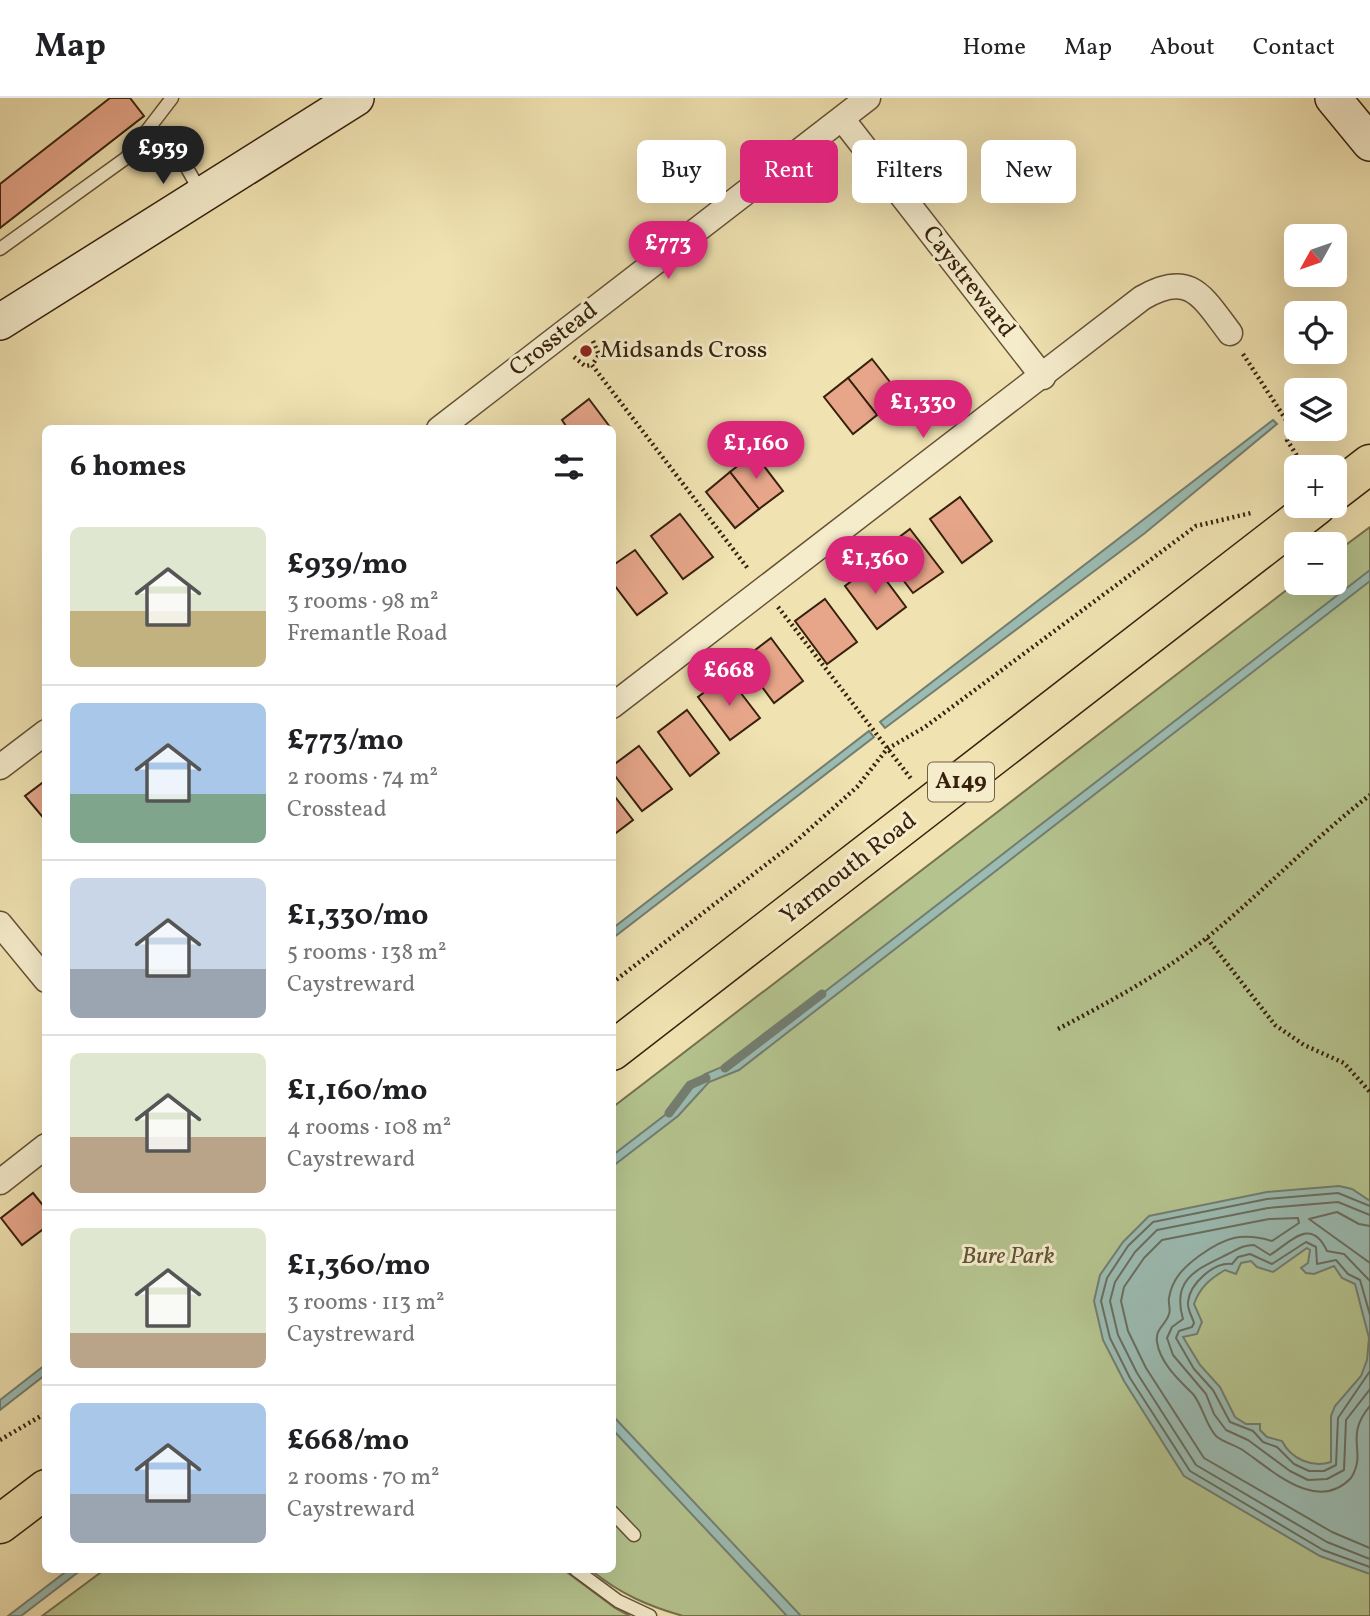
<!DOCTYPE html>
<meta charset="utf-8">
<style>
body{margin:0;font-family:Vollkorn,serif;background:#f6f6f6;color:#202124;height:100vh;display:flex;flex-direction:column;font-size:26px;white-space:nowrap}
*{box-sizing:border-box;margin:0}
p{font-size:23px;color:#757577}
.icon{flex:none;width:38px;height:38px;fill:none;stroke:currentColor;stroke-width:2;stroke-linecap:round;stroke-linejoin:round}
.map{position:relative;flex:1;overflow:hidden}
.sheet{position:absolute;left:42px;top:327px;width:574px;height:1148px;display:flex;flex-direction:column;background:#fff;border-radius:10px;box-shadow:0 7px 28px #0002}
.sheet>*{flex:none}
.hud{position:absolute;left:637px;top:42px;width:626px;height:63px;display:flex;gap:14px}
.needle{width:46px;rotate:230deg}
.fabs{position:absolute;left:1284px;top:126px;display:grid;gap:14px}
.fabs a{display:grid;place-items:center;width:63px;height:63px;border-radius:10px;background:#fff;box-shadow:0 7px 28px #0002;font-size:35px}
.price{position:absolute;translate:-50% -60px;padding:0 16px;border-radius:24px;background:#db2777;color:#fff;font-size:23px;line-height:46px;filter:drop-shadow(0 2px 4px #0008)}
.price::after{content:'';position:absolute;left:50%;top:42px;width:21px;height:16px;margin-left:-10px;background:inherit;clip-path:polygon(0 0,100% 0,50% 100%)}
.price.on{background:#222;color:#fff}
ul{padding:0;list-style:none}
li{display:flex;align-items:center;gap:21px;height:175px;padding:0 28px}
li+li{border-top:2px solid #e0e0e0}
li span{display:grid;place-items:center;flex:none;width:196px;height:140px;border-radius:10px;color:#555}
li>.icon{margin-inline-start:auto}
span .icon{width:84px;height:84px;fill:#fffc;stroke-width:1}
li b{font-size:30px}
h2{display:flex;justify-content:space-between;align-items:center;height:84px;padding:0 28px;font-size:30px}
.chip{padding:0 24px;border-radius:10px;background:#fff;box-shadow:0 7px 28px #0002;font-size:24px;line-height:63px}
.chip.on{background:#db2777;color:#fff}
header{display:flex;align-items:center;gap:42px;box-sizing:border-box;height:98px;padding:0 35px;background:#fff;border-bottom:2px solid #e0e0e0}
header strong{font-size:33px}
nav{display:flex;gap:38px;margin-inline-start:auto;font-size:24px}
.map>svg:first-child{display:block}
.green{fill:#b5c48f;stroke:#76724e;stroke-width:2}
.water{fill:#9bbcb3;stroke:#737e71;stroke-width:2;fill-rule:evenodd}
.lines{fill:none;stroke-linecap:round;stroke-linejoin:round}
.shore{stroke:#696e60;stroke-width:2}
.stream{stroke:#737e71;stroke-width:9}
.building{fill:#e7a68a;stroke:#37210d;stroke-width:2}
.lane-casing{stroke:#655136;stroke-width:15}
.street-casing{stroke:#655136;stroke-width:27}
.secondary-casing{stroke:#37210d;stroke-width:38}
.primary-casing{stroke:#37210d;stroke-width:41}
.path{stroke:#37210d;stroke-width:4.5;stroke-dasharray:2 3.5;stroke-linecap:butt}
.lane{stroke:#f5eccc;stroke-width:12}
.street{stroke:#f5eccc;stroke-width:24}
.secondary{stroke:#f5eccc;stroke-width:35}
.primary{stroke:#f0e2b1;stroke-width:38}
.poi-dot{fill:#8f2418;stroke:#f5eccc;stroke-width:2.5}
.labels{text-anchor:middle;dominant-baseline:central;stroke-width:6;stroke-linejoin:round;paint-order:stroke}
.shield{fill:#f5eccc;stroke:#705e46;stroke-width:2}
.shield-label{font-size:23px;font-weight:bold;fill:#37210d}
.street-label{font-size:24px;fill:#37210d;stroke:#f5eccc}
.poi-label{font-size:24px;fill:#37210d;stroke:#f5eccc;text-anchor:start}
.park-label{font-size:24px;font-style:italic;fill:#5d5234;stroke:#f5eccc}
</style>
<header>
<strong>Map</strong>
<nav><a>Home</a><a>Map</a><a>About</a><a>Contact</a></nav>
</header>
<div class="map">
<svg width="1370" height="1518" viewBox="0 0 1370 1518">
<rect width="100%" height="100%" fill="#f0e2b1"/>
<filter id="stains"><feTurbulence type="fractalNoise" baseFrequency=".00286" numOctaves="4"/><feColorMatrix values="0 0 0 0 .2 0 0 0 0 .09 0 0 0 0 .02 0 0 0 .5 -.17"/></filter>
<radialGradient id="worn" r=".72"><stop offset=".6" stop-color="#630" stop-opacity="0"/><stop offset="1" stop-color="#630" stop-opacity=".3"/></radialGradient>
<g class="green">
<path d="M 1370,429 L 1370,1518 L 683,1518 C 648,1508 620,1496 591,1472 L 612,1472 L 613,1009 L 1297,484 L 1335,485 L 1335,455 Z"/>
<polygon points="104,1472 564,1472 615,1510 630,1518 42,1518"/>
</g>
<g class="water">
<polygon points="1273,322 1277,326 1145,435 885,630 880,624"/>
<polygon points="1370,472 1370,483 739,972 709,984 678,1018 613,1068 613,1057 665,1017 705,976 734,964"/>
<polygon points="869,633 874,639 613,840 613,830"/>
<path d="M 1339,1088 L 1352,1091 L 1370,1103 L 1370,1476 L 1320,1458 L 1184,1378 L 1124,1283 L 1103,1242 L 1094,1203 L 1100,1177 L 1123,1144 L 1149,1118 L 1267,1094 ZM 1307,1150 L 1310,1152 L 1308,1165 L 1301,1170 L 1306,1175 L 1314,1176 L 1334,1168 L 1342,1180 L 1355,1186 L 1369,1240 L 1367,1262 L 1361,1278 L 1335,1308 L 1331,1318 L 1331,1364 C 1312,1370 1291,1361 1282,1343 L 1267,1339 L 1260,1332 L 1260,1326 L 1246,1326 L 1235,1319 L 1220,1289 L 1200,1267 L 1183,1239 L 1197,1236 L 1202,1224 L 1194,1206 C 1200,1189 1210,1181 1225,1172 L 1236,1176 L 1241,1165 L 1251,1163 L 1257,1169 L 1273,1174 Z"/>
<polygon points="45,1267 45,1277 0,1312 0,1302"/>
<polygon points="613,1318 801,1518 787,1518 613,1332"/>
<polygon points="68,1472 81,1472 21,1518 8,1518"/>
</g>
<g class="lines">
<g class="shore">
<polyline points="1370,1108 1338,1095 1267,1101 1153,1124 1128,1148 1107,1180 1101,1203 1110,1240 1130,1280 1190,1373 1323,1452 1370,1469"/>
<polyline points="1370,1117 1338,1104 1268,1110 1157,1132 1135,1154 1115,1184 1110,1203 1118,1237 1137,1275 1196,1367 1327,1444 1370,1461"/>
<polyline points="1370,1128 1359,1126 1337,1114 1309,1121 1370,1165"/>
<path d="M 1370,1183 L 1344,1156 L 1327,1153 C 1311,1118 1291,1144 1270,1157 L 1254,1147 C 1243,1147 1238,1151 1228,1156 C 1198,1171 1171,1180 1183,1221 L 1172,1229 L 1167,1240 L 1173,1257 L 1206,1296 L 1214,1316 L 1226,1332 L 1248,1342 L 1290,1373 L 1308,1382 L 1327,1381 L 1344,1372 L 1346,1322 L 1370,1291"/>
<path d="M 1370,1217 L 1360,1182 L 1348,1176 L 1336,1162 L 1317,1166 L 1316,1149 L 1306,1144 L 1272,1166 L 1250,1156 L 1238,1159 L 1232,1166 C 1214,1164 1190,1185 1188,1204 C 1187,1211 1192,1218 1194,1225 L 1192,1229 L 1179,1233 L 1176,1240 L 1194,1271 L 1213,1292 L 1230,1324 L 1253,1333 L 1263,1344 L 1277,1349 L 1294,1366 L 1309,1373 L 1324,1373 L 1336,1367 L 1338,1320 L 1370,1273"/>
<path d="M 1370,1308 C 1343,1340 1368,1353 1351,1380 C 1317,1416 1272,1372 1244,1353 C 1236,1347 1224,1345 1216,1338 C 1205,1326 1203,1308 1193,1296 C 1179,1282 1160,1265 1157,1244 C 1155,1230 1166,1227 1169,1216 C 1171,1212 1168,1205 1169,1200 C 1172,1181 1183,1170 1199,1158 C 1225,1139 1242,1134 1272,1143 L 1299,1125 L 1298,1120 L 1269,1121 L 1162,1142 L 1144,1160 L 1124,1189 L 1121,1203 L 1128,1233 L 1146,1270 L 1204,1360 L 1332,1434 L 1370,1450"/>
</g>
<g class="stream">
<polyline points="725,970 822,896"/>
<polyline points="669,1015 690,987 706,980"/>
</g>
</g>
<g class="building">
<polygon points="110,0 130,0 144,18 0,130 0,86"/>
<polygon points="872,261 901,298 877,317 848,280"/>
<polygon points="848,280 877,317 853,336 824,299"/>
<polygon points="589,301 610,329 568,331 562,322"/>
<polygon points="754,355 783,393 759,411 730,374"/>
<polygon points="730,374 759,411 735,430 706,394"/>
<polygon points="960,399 992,443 962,465 930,421"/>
<polygon points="680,416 713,459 683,481 651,438"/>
<polygon points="910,431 943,474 913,495 881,453"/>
<polygon points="635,452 667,495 637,517 612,484 612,468"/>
<polygon points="874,466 906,509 877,531 845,488"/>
<polygon points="825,501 857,544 827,566 795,523"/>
<polygon points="771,540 803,583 774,605 742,562"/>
<polygon points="727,577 760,620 730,642 698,599"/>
<polygon points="687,612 719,655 690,678 658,634"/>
<polygon points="639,648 672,691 642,713 612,674 612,668"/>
<polygon points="46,682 46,723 25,698"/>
<polygon points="612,695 633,722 612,738"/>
<polygon points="33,1095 46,1111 46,1129 22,1147 1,1120"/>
</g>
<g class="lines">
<defs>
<g id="lane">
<polyline points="151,31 183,63 200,93"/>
<polyline points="0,151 126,60 172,0"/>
<polyline points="612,1414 634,1437"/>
<polyline points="576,1472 618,1503 650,1518"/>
</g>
<g id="street">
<polyline points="843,22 1043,279"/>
<polyline points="439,331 868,0"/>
<path d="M 612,608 L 1142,200 C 1190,172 1202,198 1230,235"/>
<polyline points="0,669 46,634"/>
<polyline points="0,826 46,882"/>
<polyline points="0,1084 46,1048"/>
</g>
<g id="secondary">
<polyline points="1333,0 1370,45"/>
<polyline points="0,224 356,0"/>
</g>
<g id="primary">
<polyline points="1335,393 1370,366"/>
<polyline points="612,953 1316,408"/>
<polyline points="0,1426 46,1391"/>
</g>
</defs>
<use href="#lane" class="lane-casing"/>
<use href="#street" class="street-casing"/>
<use href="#secondary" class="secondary-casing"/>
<use href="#primary" class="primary-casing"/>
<g class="path">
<polyline points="593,243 599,257 592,267 749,472"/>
<polyline points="1243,256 1288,325 1287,342 1304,369"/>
<polyline points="574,259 585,268 592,267"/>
<polyline points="778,509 912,682"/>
<polyline points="1207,840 1275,927 1304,947 1344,965 1370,994"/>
<polyline points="612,885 794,745 857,689 887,651 925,629 1196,428 1251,415"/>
<path d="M 1058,931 C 1109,904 1164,875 1209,838 C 1264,793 1313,741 1370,697"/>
<polyline points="0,1342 46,1315"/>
</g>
<use href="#lane" class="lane"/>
<use href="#street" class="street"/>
<use href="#secondary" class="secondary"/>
<use href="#primary" class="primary"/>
</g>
<circle class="poi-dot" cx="586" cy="253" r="7"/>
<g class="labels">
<rect class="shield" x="928" y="664.5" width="66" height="39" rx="5"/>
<g class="shield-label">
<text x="961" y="684">A149</text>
</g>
<g class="street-label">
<text transform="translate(968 184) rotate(52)">Caystreward</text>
<text transform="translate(554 242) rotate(-38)">Crosstead</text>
<text transform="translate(849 771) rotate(-38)">Yarmouth Road</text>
</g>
<g class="poi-label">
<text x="600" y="253">Midsands Cross</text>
</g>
<g class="park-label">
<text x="1008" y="1159">Bure Park</text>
</g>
</g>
<rect width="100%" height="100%" filter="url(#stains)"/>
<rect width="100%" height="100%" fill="url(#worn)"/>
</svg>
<div class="fabs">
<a><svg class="needle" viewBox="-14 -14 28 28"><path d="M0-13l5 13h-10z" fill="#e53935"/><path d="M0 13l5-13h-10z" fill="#757577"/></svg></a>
<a><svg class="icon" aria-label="locate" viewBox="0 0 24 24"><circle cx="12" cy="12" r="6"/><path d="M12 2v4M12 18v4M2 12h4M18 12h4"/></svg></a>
<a><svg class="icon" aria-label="layers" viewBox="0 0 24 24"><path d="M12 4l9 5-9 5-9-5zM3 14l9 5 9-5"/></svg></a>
<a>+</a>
<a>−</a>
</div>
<b class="price on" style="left:163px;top:88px">£939</b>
<b class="price" style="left:668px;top:183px">£773</b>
<b class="price" style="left:923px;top:342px">£1,330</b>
<b class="price" style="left:756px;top:383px">£1,160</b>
<b class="price" style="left:875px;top:498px">£1,360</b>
<b class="price" style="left:729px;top:610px">£668</b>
<div class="hud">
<a class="chip">Buy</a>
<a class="chip on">Rent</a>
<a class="chip">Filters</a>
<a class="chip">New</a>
</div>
<section class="sheet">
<h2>6 homes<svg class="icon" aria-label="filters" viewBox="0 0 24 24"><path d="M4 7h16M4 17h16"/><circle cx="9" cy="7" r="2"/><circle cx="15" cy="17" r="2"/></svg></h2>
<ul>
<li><span style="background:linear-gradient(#dfe7d0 60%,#c2b280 0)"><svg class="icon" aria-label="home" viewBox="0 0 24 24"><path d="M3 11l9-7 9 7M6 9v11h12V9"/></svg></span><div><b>£939/mo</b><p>3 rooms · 98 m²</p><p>Fremantle Road</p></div></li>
<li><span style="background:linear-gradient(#a9c7e8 65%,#7fa58c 0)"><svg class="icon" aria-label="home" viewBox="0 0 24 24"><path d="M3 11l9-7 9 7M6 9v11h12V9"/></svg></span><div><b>£773/mo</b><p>2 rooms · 74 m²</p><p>Crosstead</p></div></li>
<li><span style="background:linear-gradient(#c9d6e8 65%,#9aa5b1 0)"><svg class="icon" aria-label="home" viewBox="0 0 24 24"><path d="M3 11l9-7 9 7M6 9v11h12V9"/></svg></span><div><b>£1,330/mo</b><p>5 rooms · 138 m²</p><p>Caystreward</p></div></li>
<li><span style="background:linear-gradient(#dfe7d0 60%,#b9a48a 0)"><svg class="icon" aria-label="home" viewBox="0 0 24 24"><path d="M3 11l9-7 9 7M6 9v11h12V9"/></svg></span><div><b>£1,160/mo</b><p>4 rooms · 108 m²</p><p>Caystreward</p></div></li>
<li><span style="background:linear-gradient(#dfe7d0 75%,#b9a48a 0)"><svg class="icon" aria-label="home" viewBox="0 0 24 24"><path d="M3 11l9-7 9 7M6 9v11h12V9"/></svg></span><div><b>£1,360/mo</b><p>3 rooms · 113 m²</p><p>Caystreward</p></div></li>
<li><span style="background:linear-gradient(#a9c7e8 65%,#9aa5b1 0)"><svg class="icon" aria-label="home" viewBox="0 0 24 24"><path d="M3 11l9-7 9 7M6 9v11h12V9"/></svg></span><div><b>£668/mo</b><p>2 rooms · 70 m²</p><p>Caystreward</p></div></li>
</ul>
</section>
</div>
